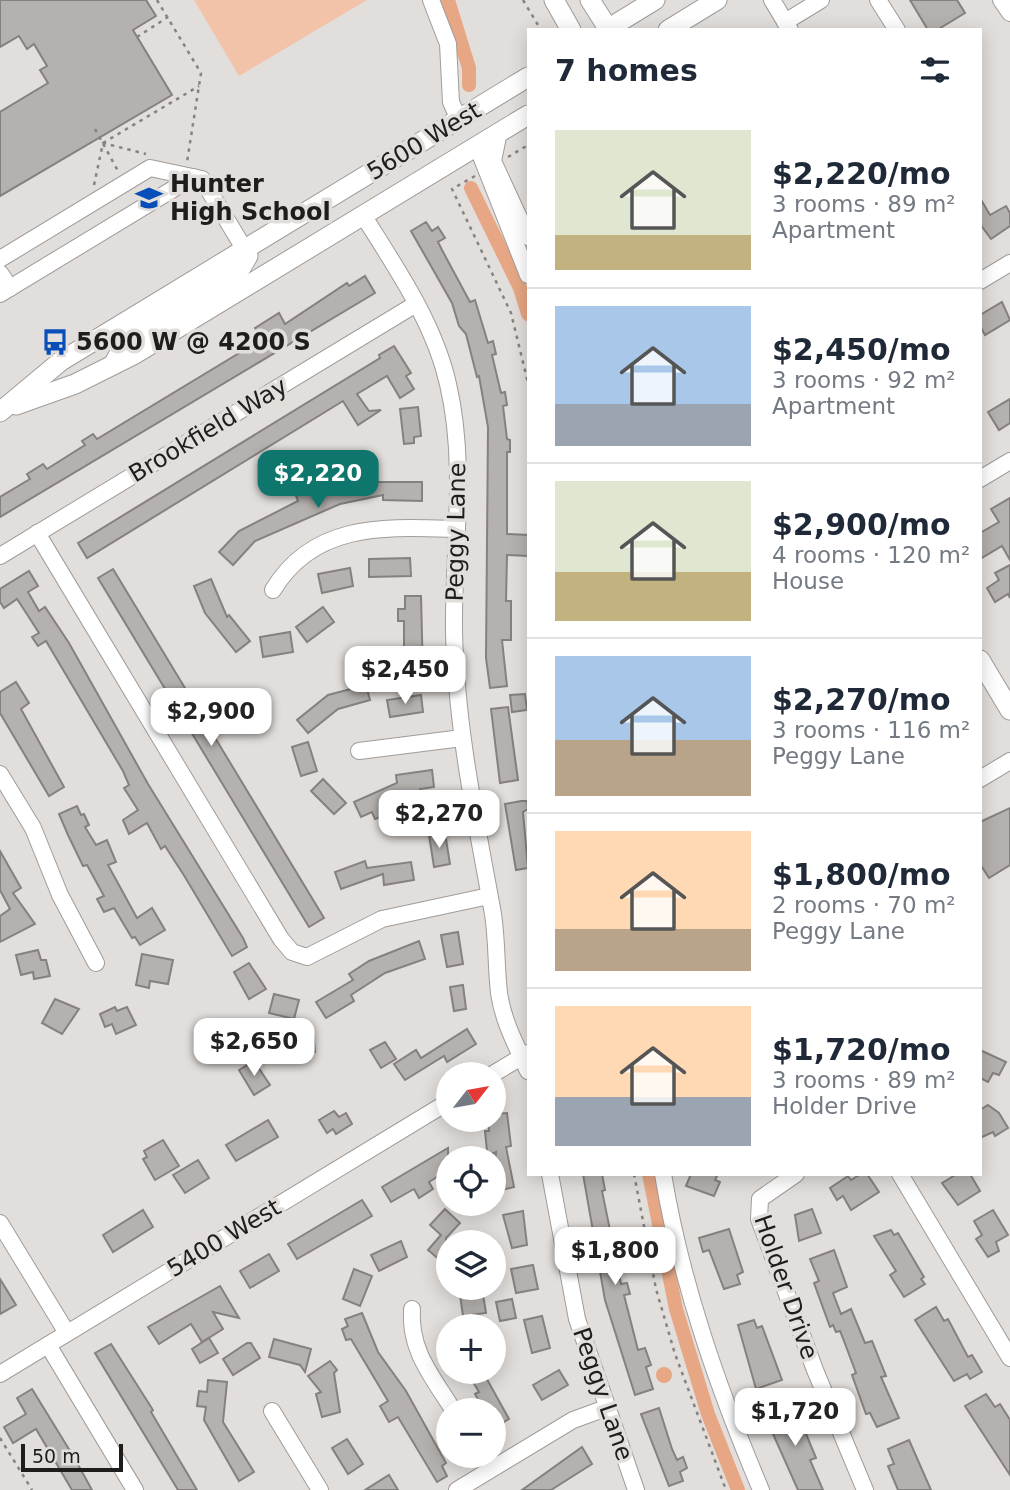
<!DOCTYPE html>
<meta charset="utf-8">
<style>
body{margin:0;font-family:"DejaVu Sans",sans-serif;background:#f2f2f3;color:#1f2937;height:100vh;display:flex;flex-direction:column;font-size:26px;white-space:nowrap}
*{box-sizing:border-box;margin:0}
p{font-size:23px;color:#747a83}
.icon{flex:none;width:38px;height:38px;fill:none;stroke:currentColor;stroke-width:2;stroke-linecap:round;stroke-linejoin:round}
.map{position:relative;flex:1;overflow:hidden}
.details{position:absolute;left:527px;top:28px;width:455px;height:1148px;display:flex;flex-direction:column;background:#fff;border-radius:0px;box-shadow:0 4px 18px #0003}
.details>*{flex:none}
.needle{width:46px;rotate:59deg}
.buttons{position:absolute;left:436px;top:1062px;display:grid;gap:14px}
.buttons a{display:grid;place-items:center;width:70px;height:70px;border-radius:50%;background:#fff;box-shadow:0 4px 18px #0003;font-size:35px}
.scale{position:absolute;left:21px;bottom:18px;width:102px;box-sizing:border-box;padding-left:7px;border:4px solid #1f1d1c;border-top:0;font-size:19px;line-height:24px;white-space:nowrap;color:#1f1d1c;-webkit-text-stroke:5px #e2dedb;paint-order:stroke}
.price{position:absolute;translate:-50% -60px;padding:0 16px;border-radius:14px;background:#fff;color:#222;font-size:23px;line-height:46px;filter:drop-shadow(0 2px 4px #0008)}
.price::after{content:'';position:absolute;left:50%;top:42px;width:21px;height:16px;margin-left:-10px;background:inherit;clip-path:polygon(0 0,100% 0,50% 100%)}
.price.active{background:#0f766e;color:#fff}
ul{padding:0;list-style:none}
li{display:flex;align-items:center;gap:21px;height:175px;padding:0 28px}
li+li{border-top:2px solid #e0e1e3}
li span{display:grid;place-items:center;flex:none;width:196px;height:140px;border-radius:0px;color:#555}
li>.icon{margin-inline-start:auto}
span .icon{width:84px;height:84px;fill:#fffc;stroke-width:1}
li b{font-size:30px}
h2{display:flex;justify-content:space-between;align-items:center;height:84px;padding:0 28px;font-size:30px}
.map>svg:first-child{display:block}
.green{fill:#f2c3a9}
.water{fill:#e7a784}
.lines{fill:none;stroke-linecap:round;stroke-linejoin:round}
.canal{stroke:#e7a784;stroke-width:14}
.building{fill:#b5b1af;stroke:#85817f;stroke-width:2}
.minor-casing{stroke:#a09c9a;stroke-width:18}
.major-casing{stroke:#a09c9a;stroke-width:21}
.path{stroke:#868381;stroke-width:2.5;stroke-dasharray:3.5 5;stroke-linecap:butt}
.minor{stroke:#fff;stroke-width:16}
.major{stroke:#fff;stroke-width:19}
.labels{text-anchor:middle;dominant-baseline:central;stroke-width:7;stroke-linejoin:round;paint-order:stroke}
.street-label{font-size:24px;fill:#1f1d1c;stroke:#e2dedb}
.poi-label{font-size:24px;font-weight:bold;fill:#1f1d1c;stroke:#e2dedb;text-anchor:start}
</style>
<div class="map">
<svg width="1010" height="1490" viewBox="0 0 1010 1490">
<rect width="100%" height="100%" fill="#e2dedb"/>
<polygon class="green" points="194,0 367,0 239,76"/>
<circle class="water" cx="664" cy="1375" r="8"/>
<g class="lines">
<g class="canal">
<polyline points="448,0 469,68 469,85"/>
<polyline points="471,188 520,288 528,314"/>
<polyline points="649,1174 676,1309 708,1414 738,1490"/>
</g>
</g>
<g class="building">
<polygon points="0,0 146,0 156,16 133,30 172,95 0,196 0,112 48,83 40,70 47,66 34,44 27,49 19,36 0,47"/>
<polygon points="910,0 957,0 965,13 937,30 928,30"/>
<polygon points="980,198 990,215 1006,206 1010,213 1010,226 991,239 980,224"/>
<polygon points="426,222 432,231 438,227 445,238 438,242 442,250 470,302 475,300 488,343 493,341 496,354 492,355 501,393 505,392 507,405 503,406 507,439 510,440 510,452 507,452 507,534 528,535 528,556 507,555 506,601 511,601 511,640 502,640 507,686 490,688 486,658 488,427 479,376 477,377 466,334 459,326 452,303 411,231"/>
<polygon points="365,276 375,293 0,517 0,497 30,479 27,474 43,464 47,469 85,445 82,441 93,434 97,439 259,341 261,338 255,328 279,313 285,324 347,283 349,286"/>
<polygon points="1002,302 1010,320 985,335 980,326 980,315"/>
<polygon points="394,346 411,373 406,376 414,389 400,398 387,376 357,394 369,411 381,410 358,425 343,401 87,558 78,543 380,358 379,355"/>
<polygon points="1010,399 1010,423 999,430 988,412"/>
<polygon points="418,407 421,436 414,437 414,443 404,444 400,409"/>
<polygon points="367,478 368,482 422,482 422,501 383,500 383,495 340,504 255,541 233,565 219,552 239,531 298,501 296,496 309,490 312,496 338,484"/>
<polygon points="1010,498 1010,560 1002,546 980,559 980,533 999,522 991,509"/>
<polygon points="410,558 411,576 369,577 369,559"/>
<polygon points="1010,565 1010,598 1008,594 995,602 987,588 999,580 995,573"/>
<polygon points="350,568 353,586 322,593 318,574"/>
<polygon points="113,569 324,918 309,927 98,578"/>
<polygon points="29,571 38,586 28,592 39,611 45,607 69,643 148,784 243,938 247,947 232,956 185,877 165,846 161,849 147,823 129,834 123,820 138,810 124,788 129,785 123,771 46,641 38,646 32,637 39,633 21,605 17,599 4,608 0,602 0,589"/>
<polygon points="211,579 227,617 229,615 250,641 236,652 205,613 194,586"/>
<polygon points="405,596 421,596 423,675 405,675 404,659 400,659 399,649 404,648 404,621 398,621 398,609 405,609"/>
<polygon points="323,607 334,622 307,642 296,627"/>
<polygon points="290,632 293,652 263,657 260,637"/>
<polygon points="16,682 29,703 21,709 64,787 49,796 0,713 0,692"/>
<polygon points="366,685 370,700 338,709 308,733 297,720 328,695"/>
<polygon points="525,694 527,710 512,712 510,695"/>
<polygon points="421,695 423,712 390,717 387,700"/>
<polygon points="508,707 518,780 500,783 491,709"/>
<polygon points="308,742 317,771 301,776 292,747"/>
<polygon points="432,770 434,787 420,789 421,796 396,799 409,823 396,829 388,814 375,819 372,812 361,817 354,802 397,783 396,775"/>
<polygon points="323,779 346,803 334,814 311,791"/>
<polygon points="521,801 527,801 528,809 523,812 528,868 516,870 505,804"/>
<polygon points="77,806 81,815 84,814 89,825 85,827 96,845 107,840 116,862 108,865 137,918 152,908 165,930 140,945 135,937 132,938 114,908 104,912 97,899 104,896 87,865 83,866 68,835 59,814"/>
<polygon points="1010,808 1010,865 989,878 980,864 980,822"/>
<polygon points="445,833 450,864 434,867 429,835"/>
<polygon points="0,851 21,888 13,893 35,924 0,942 0,916 10,909 0,890"/>
<polygon points="365,861 367,868 411,862 414,880 384,885 383,874 341,889 335,872"/>
<polygon points="458,932 463,964 447,967 441,935"/>
<polygon points="419,941 425,959 385,973 351,995 354,1001 326,1018 316,1002 353,980 349,974 369,961"/>
<polygon points="38,950 41,960 46,960 50,976 34,979 33,972 21,975 16,955"/>
<polygon points="142,954 173,960 168,984 150,981 149,988 136,985"/>
<polygon points="249,963 266,989 249,999 234,972"/>
<polygon points="463,985 466,1009 454,1011 450,987"/>
<polygon points="274,994 299,1000 294,1019 269,1013"/>
<polygon points="55,999 79,1009 62,1034 42,1023"/>
<polygon points="115,1007 117,1011 127,1007 136,1025 116,1034 112,1024 105,1027 100,1014"/>
<polygon points="467,1029 476,1044 447,1062 444,1056 405,1080 394,1064 416,1050 421,1058"/>
<polygon points="313,1031 315,1052 299,1054 297,1033"/>
<polygon points="385,1042 396,1059 381,1068 370,1050"/>
<polygon points="980,1050 1006,1062 999,1075 993,1073 988,1082 980,1078"/>
<polygon points="254,1061 270,1085 254,1095 239,1070"/>
<polygon points="988,1105 999,1113 1008,1128 995,1136 993,1132 980,1138 980,1110"/>
<polygon points="334,1111 339,1117 346,1113 352,1124 336,1134 333,1129 327,1133 319,1120"/>
<polygon points="507,1113 511,1146 506,1147 514,1187 497,1191 494,1174 496,1152 490,1155 487,1151 485,1131 489,1131 488,1120 494,1120 494,1114"/>
<polygon points="268,1120 278,1137 236,1161 226,1145"/>
<polygon points="163,1140 179,1166 155,1180 143,1159 147,1157 144,1151"/>
<polygon points="448,1148 448,1170 429,1182 433,1189 419,1198 414,1189 391,1202 382,1187"/>
<polygon points="198,1160 209,1178 185,1193 173,1175"/>
<polygon points="583,1174 602,1174 605,1190 602,1191 621,1284 627,1283 630,1294 624,1295 638,1350 645,1348 651,1365 646,1367 653,1389 635,1395 605,1300"/>
<polygon points="691,1174 718,1174 715,1180 720,1182 714,1196 686,1186"/>
<polygon points="861,1174 867,1174 879,1192 851,1210 843,1196 837,1200 830,1188 848,1176 851,1180"/>
<polygon points="957,1174 970,1174 980,1191 958,1205 942,1183"/>
<polygon points="362,1200 372,1216 297,1259 288,1244"/>
<polygon points="445,1209 460,1223 446,1238 448,1267 428,1250 441,1235 430,1225"/>
<polygon points="812,1209 821,1233 799,1241 795,1215"/>
<polygon points="143,1210 153,1227 113,1252 103,1235"/>
<polygon points="993,1210 1008,1235 996,1242 999,1251 988,1257 976,1239 982,1235 974,1221"/>
<polygon points="523,1211 527,1245 512,1248 503,1215"/>
<polygon points="729,1229 743,1272 737,1275 740,1284 724,1289 709,1250 703,1252 699,1238"/>
<polygon points="891,1230 894,1235 898,1233 924,1277 921,1279 925,1284 904,1297 890,1275 896,1271 874,1236"/>
<polygon points="401,1241 407,1257 379,1271 371,1255"/>
<polygon points="834,1250 847,1287 833,1293 841,1314 851,1309 865,1343 872,1341 886,1376 881,1377 899,1418 877,1427 870,1413 866,1414 852,1375 856,1373 844,1341 840,1331 836,1332 833,1325 830,1327 814,1283 819,1281 810,1259"/>
<polygon points="269,1254 279,1271 250,1288 240,1271"/>
<polygon points="533,1265 538,1289 516,1293 511,1269"/>
<polygon points="354,1269 372,1276 360,1306 343,1299"/>
<polygon points="0,1279 16,1305 0,1314"/>
<polygon points="220,1286 239,1318 213,1312 223,1329 202,1342 191,1324 159,1344 148,1327"/>
<polygon points="459,1288 482,1288 486,1313 463,1316"/>
<polygon points="512,1299 516,1318 500,1321 496,1302"/>
<polygon points="936,1307 944,1321 948,1319 968,1357 972,1355 982,1372 970,1379 967,1374 954,1381 915,1320"/>
<polygon points="362,1313 378,1352 406,1391 446,1463 442,1466 447,1476 437,1482 398,1417 389,1422 380,1406 388,1401 351,1339 346,1340 342,1329 348,1326 345,1319"/>
<polygon points="542,1316 550,1348 532,1353 524,1320"/>
<polygon points="754,1320 757,1328 762,1326 782,1380 756,1389 738,1325"/>
<polygon points="209,1338 218,1353 200,1363 192,1349"/>
<polygon points="274,1339 311,1349 305,1372 300,1365 269,1357"/>
<polygon points="247,1343 251,1343 260,1358 233,1375 223,1359"/>
<polygon points="111,1344 153,1410 151,1412 197,1490 178,1490 95,1353"/>
<polygon points="330,1361 337,1370 334,1373 340,1412 322,1417 316,1394 321,1392 308,1376"/>
<polygon points="559,1370 568,1385 542,1400 533,1385"/>
<polygon points="467,1372 483,1372 509,1419 494,1428 494,1410 484,1410 475,1394 479,1392"/>
<polygon points="208,1380 227,1382 223,1422 254,1472 239,1481 204,1420 206,1407 197,1406 199,1391 207,1392"/>
<polygon points="32,1389 75,1459 92,1490 72,1490 36,1429 13,1443 4,1427 26,1414 17,1398"/>
<polygon points="986,1394 995,1407 1000,1404 1010,1420 1010,1475 965,1406"/>
<polygon points="785,1406 795,1419 799,1417 804,1429 816,1458 810,1460 823,1490 798,1490 765,1416"/>
<polygon points="659,1408 672,1449 677,1460 683,1457 687,1468 680,1472 683,1481 669,1486 641,1414"/>
<polygon points="347,1439 363,1464 348,1474 332,1448"/>
<polygon points="909,1440 931,1490 898,1490 888,1466 894,1464 888,1449"/>
<polygon points="582,1447 592,1464 551,1490 522,1490"/>
<polygon points="389,1475 398,1490 365,1490"/>
</g>
<g class="lines">
<defs>
<g id="minor">
<polyline points="431,0 448,44 451,102 459,120"/>
<polyline points="772,0 790,30"/>
<polyline points="878,0 897,30"/>
<polyline points="1001,0 1010,13"/>
<polyline points="785,22 821,0"/>
<polyline points="499,132 493,161 528,237"/>
<polyline points="477,146 528,275"/>
<path d="M 363,215 C 396,268 434,322 448,384 C 467,465 453,549 454,631 C 456,727 476,820 493,914 C 497,940 496,966 499,993 C 503,1021 516,1045 528,1071"/>
<polyline points="0,259 150,168 202,179 245,250"/>
<polyline points="0,273 10,288"/>
<polyline points="980,281 1010,263"/>
<polyline points="0,294 193,177"/>
<polyline points="980,479 1010,461"/>
<polyline points="37,533 281,939 292,952 307,957 382,919 489,896"/>
<polyline points="0,556 416,304"/>
<path d="M 273,590 C 314,522 385,527 456,529"/>
<polyline points="359,751 462,738"/>
<polyline points="0,774 33,828 60,895 96,963"/>
<polyline points="980,779 1010,761"/>
<polyline points="493,1074 528,1053"/>
<polyline points="550,1174 577,1319 636,1490"/>
<path d="M 663,1174 C 681,1283 718,1388 761,1490"/>
<polyline points="796,1174 760,1199 759,1219 815,1370 865,1490"/>
<polyline points="900,1174 1010,1358"/>
<polyline points="0,1223 67,1333"/>
<path d="M 412,1309 C 409,1350 432,1376 453,1410"/>
<polyline points="48,1345 135,1490"/>
<polyline points="0,1374 448,1102"/>
<polyline points="272,1411 320,1490"/>
<polyline points="457,1490 573,1420 606,1408"/>
</g>
<g id="major">
<polyline points="554,0 571,30"/>
<polyline points="590,0 609,30"/>
<polyline points="606,30 655,0"/>
<polyline points="668,30 717,0"/>
<polyline points="113,365 125,343 144,328 241,268 248,256 245,250"/>
<polyline points="16,405 75,384 135,354 528,115"/>
<polyline points="0,412 61,361 528,77"/>
<polyline points="980,660 1010,710"/>
</g>
</defs>
<use href="#minor" class="minor-casing"/>
<use href="#major" class="major-casing"/>
<g class="path">
<polyline points="157,0 201,73 187,162"/>
<polyline points="523,0 541,30"/>
<polyline points="137,37 168,17"/>
<polyline points="95,129 118,171"/>
<polyline points="103,143 199,86"/>
<polyline points="508,157 528,145"/>
<polyline points="475,176 452,189 511,313 528,383"/>
<polyline points="94,185 103,143 146,154"/>
<polyline points="634,1174 656,1289 675,1354 726,1490"/>
<polyline points="0,1438 32,1490"/>
</g>
<use href="#minor" class="minor"/>
<use href="#major" class="major"/>
</g>
<defs>
<symbol id="school-bare" viewBox="-9 -9 18 18"><path d="M0-5L7-2L0 1L-7-2ZM-4 1L0 2.5L4 1V4Q0 6-4 4Z" fill="#084eb8" stroke="#e2dedb" stroke-width="2.5" paint-order="stroke"/></symbol>
<symbol id="bus-bare" viewBox="-9 -9 18 18"><path d="M-5-6H5V4H4V6H2V4H-2V6H-4V4H-5ZM-3.5-4V0h7V-4ZM-3.5 1.2v1.5H-2V1.2ZM2 1.2v1.5H3.5V1.2Z" fill="#084eb8" stroke="#e2dedb" stroke-width="2.5" paint-order="stroke"/></symbol>
</defs>
<g fill-rule="evenodd">
<use href="#school-bare" x="130" y="179" width="38" height="38"/>
<use href="#bus-bare" x="36" y="323" width="38" height="38"/>
</g>
<g class="labels">
<g class="street-label">
<text transform="translate(424 141) rotate(-31)">5600 West</text>
<text transform="translate(208 430) rotate(-31)">Brookfield Way</text>
<text transform="translate(456 532) rotate(-89)">Peggy Lane</text>
<text transform="translate(224 1238) rotate(-31)">5400 West</text>
<text transform="translate(786 1287) rotate(71)">Holder Drive</text>
<text transform="translate(603 1394) rotate(71)">Peggy Lane</text>
</g>
<g class="poi-label">
<text x="170" y="184">Hunter<tspan x="170" dy="28">High School</tspan></text>
<text x="76" y="342">5600 W @ 4200 S</text>
</g>
</g>
</svg>
<div class="buttons">
<a><svg class="needle" viewBox="-14 -14 28 28"><path d="M0-13l5 13h-10z" fill="#e53935"/><path d="M0 13l5-13h-10z" fill="#747a83"/></svg></a>
<a><svg class="icon" aria-label="locate" viewBox="0 0 24 24"><circle cx="12" cy="12" r="6"/><path d="M12 2v4M12 18v4M2 12h4M18 12h4"/></svg></a>
<a><svg class="icon" aria-label="layers" viewBox="0 0 24 24"><path d="M12 4l9 5-9 5-9-5zM3 14l9 5 9-5"/></svg></a>
<a>+</a>
<a>−</a>
</div>
<div class="scale">50 m</div>
<b class="price active" style="left:318px;top:510px">$2,220</b>
<b class="price" style="left:405px;top:706px">$2,450</b>
<b class="price" style="left:211px;top:748px">$2,900</b>
<b class="price" style="left:439px;top:850px">$2,270</b>
<b class="price" style="left:254px;top:1078px">$2,650</b>
<b class="price" style="left:615px;top:1287px">$1,800</b>
<b class="price" style="left:795px;top:1448px">$1,720</b>
<section class="details">
<h2>7 homes<svg class="icon" aria-label="filters" viewBox="0 0 24 24"><path d="M4 7h16M4 17h16"/><circle cx="9" cy="7" r="2"/><circle cx="15" cy="17" r="2"/></svg></h2>
<ul>
<li><span style="background:linear-gradient(#dfe7d0 75%,#c2b280 0)"><svg class="icon" aria-label="home" viewBox="0 0 24 24"><path d="M3 11l9-7 9 7M6 9v11h12V9"/></svg></span><div><b>$2,220/mo</b><p>3 rooms · 89 m²</p><p>Apartment</p></div></li>
<li><span style="background:linear-gradient(#a9c7e8 70%,#9aa5b1 0)"><svg class="icon" aria-label="home" viewBox="0 0 24 24"><path d="M3 11l9-7 9 7M6 9v11h12V9"/></svg></span><div><b>$2,450/mo</b><p>3 rooms · 92 m²</p><p>Apartment</p></div></li>
<li><span style="background:linear-gradient(#dfe7d0 65%,#c2b280 0)"><svg class="icon" aria-label="home" viewBox="0 0 24 24"><path d="M3 11l9-7 9 7M6 9v11h12V9"/></svg></span><div><b>$2,900/mo</b><p>4 rooms · 120 m²</p><p>House</p></div></li>
<li><span style="background:linear-gradient(#a9c7e8 60%,#b9a48a 0)"><svg class="icon" aria-label="home" viewBox="0 0 24 24"><path d="M3 11l9-7 9 7M6 9v11h12V9"/></svg></span><div><b>$2,270/mo</b><p>3 rooms · 116 m²</p><p>Peggy Lane</p></div></li>
<li><span style="background:linear-gradient(#ffd9b3 70%,#b9a48a 0)"><svg class="icon" aria-label="home" viewBox="0 0 24 24"><path d="M3 11l9-7 9 7M6 9v11h12V9"/></svg></span><div><b>$1,800/mo</b><p>2 rooms · 70 m²</p><p>Peggy Lane</p></div></li>
<li><span style="background:linear-gradient(#ffd9b3 65%,#9aa5b1 0)"><svg class="icon" aria-label="home" viewBox="0 0 24 24"><path d="M3 11l9-7 9 7M6 9v11h12V9"/></svg></span><div><b>$1,720/mo</b><p>3 rooms · 89 m²</p><p>Holder Drive</p></div></li>
</ul>
</section>
</div>
